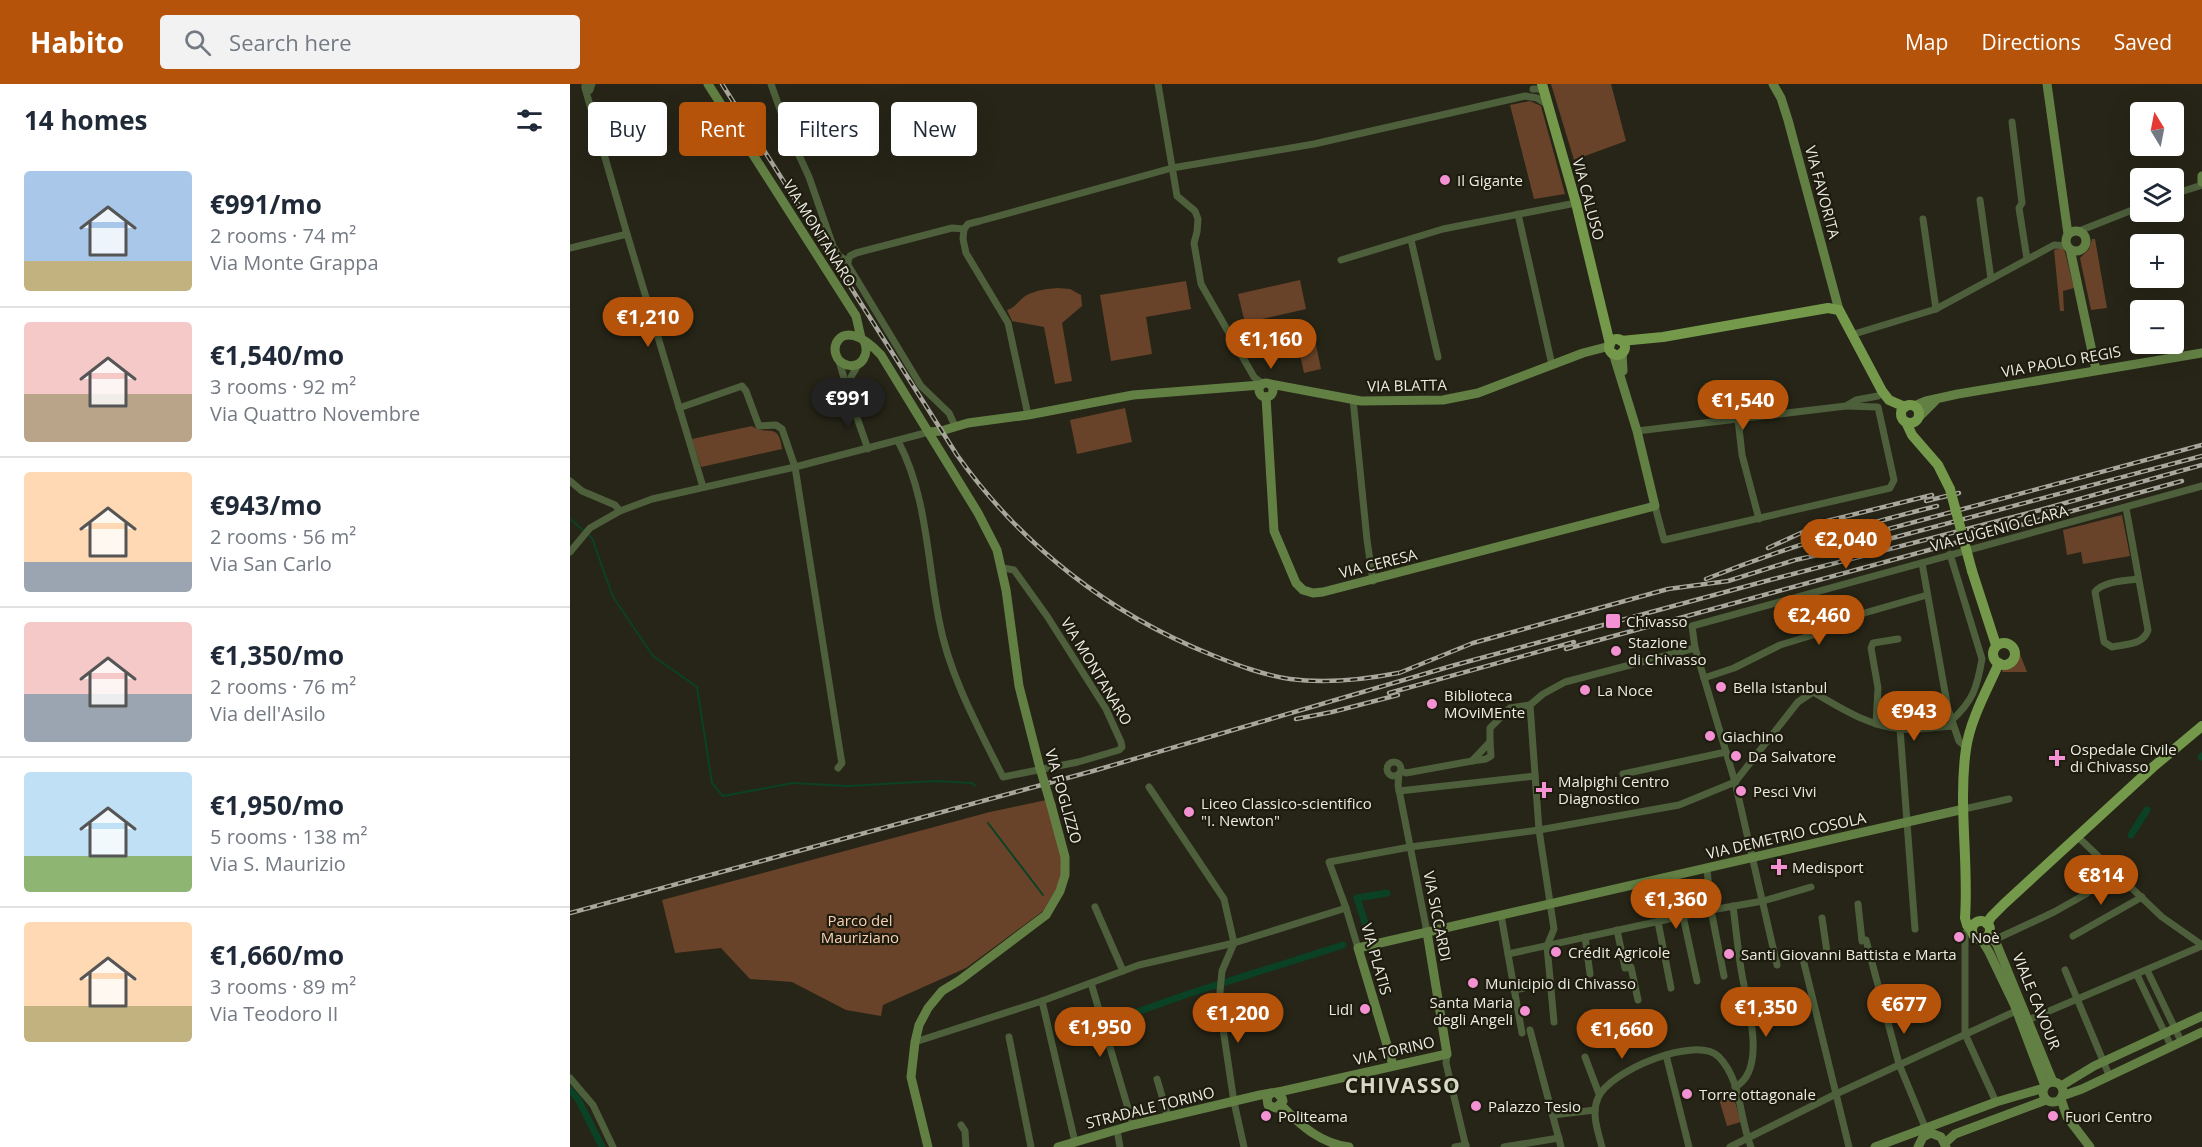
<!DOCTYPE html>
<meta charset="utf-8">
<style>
body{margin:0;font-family:"Open Sans",sans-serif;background:#f2f2f3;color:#1f2937;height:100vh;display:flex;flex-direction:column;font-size:22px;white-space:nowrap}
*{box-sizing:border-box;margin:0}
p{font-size:20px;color:#747a83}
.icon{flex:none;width:33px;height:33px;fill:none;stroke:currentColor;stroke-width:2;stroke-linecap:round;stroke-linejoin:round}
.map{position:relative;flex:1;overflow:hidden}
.details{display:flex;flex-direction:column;background:#fff;width:570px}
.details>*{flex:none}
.banner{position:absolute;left:18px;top:18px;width:570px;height:54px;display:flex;gap:12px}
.needle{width:39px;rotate:350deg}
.fabs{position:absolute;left:1560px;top:18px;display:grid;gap:12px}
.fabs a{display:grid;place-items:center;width:54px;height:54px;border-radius:6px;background:#fff;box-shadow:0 6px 24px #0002;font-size:30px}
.price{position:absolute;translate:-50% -51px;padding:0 14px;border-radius:21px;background:#b45309;color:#fff;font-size:20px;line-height:39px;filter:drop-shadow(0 2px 3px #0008)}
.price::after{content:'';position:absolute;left:50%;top:36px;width:18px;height:14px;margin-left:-9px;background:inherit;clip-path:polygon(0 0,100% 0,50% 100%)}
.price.active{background:#222;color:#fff}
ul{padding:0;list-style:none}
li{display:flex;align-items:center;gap:18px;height:150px;padding:0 24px}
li+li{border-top:2px solid #e0e1e3}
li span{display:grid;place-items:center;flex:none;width:168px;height:120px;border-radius:6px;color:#555}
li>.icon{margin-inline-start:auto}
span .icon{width:72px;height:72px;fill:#fffc;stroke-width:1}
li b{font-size:26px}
h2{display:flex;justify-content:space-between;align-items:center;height:72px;padding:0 24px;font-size:26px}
.pill{padding:0 21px;border-radius:6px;background:#fff;box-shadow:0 6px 24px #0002;font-size:21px;line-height:54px}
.pill.active{background:#b45309;color:#fff}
header{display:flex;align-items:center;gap:36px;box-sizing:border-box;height:84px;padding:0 30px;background:#b45309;color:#fff}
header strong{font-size:28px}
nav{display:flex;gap:33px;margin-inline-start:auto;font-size:21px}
.search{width:420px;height:54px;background:#f2f2f3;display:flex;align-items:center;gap:15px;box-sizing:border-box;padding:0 21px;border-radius:6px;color:#747a83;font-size:22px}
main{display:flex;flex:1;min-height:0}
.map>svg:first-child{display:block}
.green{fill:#694329}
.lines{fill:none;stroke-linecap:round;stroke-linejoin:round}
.stream{stroke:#0b4124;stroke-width:2}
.canal{stroke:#0b4124;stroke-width:7}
.street{stroke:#4d5f3b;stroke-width:7}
.secondary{stroke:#638044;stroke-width:9}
.primary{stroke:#74994b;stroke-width:10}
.rail-casing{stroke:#a8a79d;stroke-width:4.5}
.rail{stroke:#1d1c0e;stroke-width:2;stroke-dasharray:7;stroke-linecap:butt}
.secondary-bridge{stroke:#638044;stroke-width:9}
.primary-bridge{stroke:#74994b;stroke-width:10}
.poi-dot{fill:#f491d3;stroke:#1d1c0e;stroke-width:2}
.labels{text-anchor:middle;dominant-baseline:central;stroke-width:4.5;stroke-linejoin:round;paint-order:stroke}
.poi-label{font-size:15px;fill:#ecebe2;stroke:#1d1c0e;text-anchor:start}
.street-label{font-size:15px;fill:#ecebe2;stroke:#1d1c0e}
.park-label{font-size:15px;fill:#fcd0b3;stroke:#1d1c0e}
.district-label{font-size:21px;font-weight:bold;letter-spacing:1.5px;fill:#d8d8c6;stroke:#1d1c0e}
</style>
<header>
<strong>Habito</strong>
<div class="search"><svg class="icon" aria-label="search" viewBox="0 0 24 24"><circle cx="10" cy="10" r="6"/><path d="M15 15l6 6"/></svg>Search here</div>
<nav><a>Map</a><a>Directions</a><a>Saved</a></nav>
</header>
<main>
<section class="details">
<h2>14 homes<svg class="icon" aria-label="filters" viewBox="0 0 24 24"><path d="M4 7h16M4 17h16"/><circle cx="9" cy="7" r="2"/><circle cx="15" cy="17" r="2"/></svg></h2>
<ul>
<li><span style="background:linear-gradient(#a9c7e8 75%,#c2b280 0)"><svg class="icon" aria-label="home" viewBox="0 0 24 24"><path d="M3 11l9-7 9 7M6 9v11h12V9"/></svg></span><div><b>€991/mo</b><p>2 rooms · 74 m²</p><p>Via Monte Grappa</p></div></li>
<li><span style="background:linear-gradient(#f6c9c9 60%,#b9a48a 0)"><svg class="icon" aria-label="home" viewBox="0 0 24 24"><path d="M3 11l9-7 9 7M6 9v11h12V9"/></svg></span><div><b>€1,540/mo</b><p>3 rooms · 92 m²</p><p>Via Quattro Novembre</p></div></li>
<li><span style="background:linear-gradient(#ffd9b3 75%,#9aa5b1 0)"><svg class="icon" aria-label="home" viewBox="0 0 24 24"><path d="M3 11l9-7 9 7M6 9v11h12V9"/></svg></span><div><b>€943/mo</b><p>2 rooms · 56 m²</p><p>Via San Carlo</p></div></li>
<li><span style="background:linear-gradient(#f6c9c9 60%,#9aa5b1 0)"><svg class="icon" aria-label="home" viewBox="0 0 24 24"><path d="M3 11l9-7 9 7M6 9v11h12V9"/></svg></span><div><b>€1,350/mo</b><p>2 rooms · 76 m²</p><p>Via dell'Asilo</p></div></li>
<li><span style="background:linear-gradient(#bfe0f5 70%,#8fb573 0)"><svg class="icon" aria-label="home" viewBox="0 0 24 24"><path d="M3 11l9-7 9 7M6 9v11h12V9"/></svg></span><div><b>€1,950/mo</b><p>5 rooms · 138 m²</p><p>Via S. Maurizio</p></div></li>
<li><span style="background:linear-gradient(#ffd9b3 70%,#c2b280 0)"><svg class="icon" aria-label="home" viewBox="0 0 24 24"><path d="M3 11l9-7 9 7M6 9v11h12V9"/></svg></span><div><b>€1,660/mo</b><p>3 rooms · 89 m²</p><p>Via Teodoro II</p></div></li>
</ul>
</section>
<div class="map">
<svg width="1632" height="1063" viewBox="0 0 1632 1063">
<rect width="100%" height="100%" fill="#262517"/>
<g class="green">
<polygon points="981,0 1041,0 1056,57 1004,76"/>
<polygon points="960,17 971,22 995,110 964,115 940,21"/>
<polygon points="1522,155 1525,155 1537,224 1521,226 1510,174 1519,165"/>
<polygon points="1494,164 1504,204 1493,207 1494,227 1490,227 1484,166"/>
<polygon points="730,196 736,225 675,239 668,210"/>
<polygon points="616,197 621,225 576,233 582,270 541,277 530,211"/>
<path d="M 487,204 L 500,205 L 511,211 L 512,222 L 492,239 L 502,297 L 485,300 L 474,243 L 442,237 L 437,226 C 446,224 449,215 457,211 C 467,206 477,205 487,204 Z"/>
<polygon points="745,256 751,285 734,289 728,261"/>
<polygon points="555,324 562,358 507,370 500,336"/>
<path d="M 182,342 C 196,353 209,336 212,365 L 131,383 L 122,355 Z"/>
<polygon points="1552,431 1560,472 1513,480 1511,468 1497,471 1493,446"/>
<path d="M 1442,557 L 1446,560 L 1457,588 L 1432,588 L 1433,585 C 1449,578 1450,572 1442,557 Z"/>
<polygon points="476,716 492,767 491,797 473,827 396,884 313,921 311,932 276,926 222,898 180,895 151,864 105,869 92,816 420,728"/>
<polygon points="1163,1011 1171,1038 1157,1042 1149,1015"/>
</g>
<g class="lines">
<g class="stream">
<polyline points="0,435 14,447"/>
<polyline points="18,450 22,454 43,513 83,572 127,603 142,699 153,712 223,699 278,702 366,697 402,699 405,702"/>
<polyline points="418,739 473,811"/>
</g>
<g class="canal">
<polyline points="1631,673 1632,672"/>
<polyline points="1561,751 1577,726"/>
<polyline points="798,848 787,814 817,809"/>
<polyline points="564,929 618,910 773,861"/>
<polyline points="0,1006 8,1015 32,1063"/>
</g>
<g class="street">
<polyline points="201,0 217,45 239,93 263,162 269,172 278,177 278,181 351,302 379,329 385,342"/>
<polyline points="588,0 607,112 625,127 628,135 627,148 624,159 631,200 684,293 693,300"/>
<polyline points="15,2 20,6 22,0"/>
<polyline points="15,4 57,150"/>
<polyline points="963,5 973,5 972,7"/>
<polyline points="1442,38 1452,119 1449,124 1457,175"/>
<polyline points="1604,110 1632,101"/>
<polyline points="1410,116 1421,195"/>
<polyline points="948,130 982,281"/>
<polyline points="1353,135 1366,225"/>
<polyline points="394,145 393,155 396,169 438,239 458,331"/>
<polyline points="1509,147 1570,123"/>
<polyline points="841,156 868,273"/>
<polyline points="0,164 57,150 133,403"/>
<polyline points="771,176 873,145 1006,119"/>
<polyline points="278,177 280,172 286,169 382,144 394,145 398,140 410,137 602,84 744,60 955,12 967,14 978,21"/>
<polyline points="1281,251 1366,225 1484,161 1497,162"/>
<polyline points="269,277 279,311 298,365"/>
<polyline points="280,306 281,293 288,281"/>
<polyline points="783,315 797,456 803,497"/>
<polyline points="109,324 172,302 176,307 189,342 206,341 212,345 225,383 271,674 272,679 268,684"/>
<polyline points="1168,335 1172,371 1189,435"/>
<polyline points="1067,347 1276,322 1286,316 1308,312"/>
<path d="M 328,357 C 357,411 357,476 369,536 C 379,591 408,643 433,693 L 508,678 L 549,666 L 552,663 L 551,658 L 536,625 L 477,532 L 444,486 L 433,484"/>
<polyline points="0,397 12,407 45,421 50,427 82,415 225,383 359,348"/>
<polyline points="1085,422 1094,456 1320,404 1324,396 1308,323 1276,322"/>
<path d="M 1556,424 L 1578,546 C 1574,561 1555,560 1542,563 L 1534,558 L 1525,508 C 1532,497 1556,497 1568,495"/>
<polyline points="0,468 20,444 50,427"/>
<path d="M 1380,470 L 1412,575 C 1407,604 1403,617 1381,637"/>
<polyline points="1352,479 1378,625 1389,657 1396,663"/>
<polyline points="1134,594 1164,584 1210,561 1256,547 1284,532 1357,511"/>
<polyline points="1306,640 1308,604 1301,564 1303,559 1328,555"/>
<polyline points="1330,645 1345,845"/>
<polyline points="902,677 916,675 921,672 920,658"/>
<circle cx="824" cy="685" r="7"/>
<polyline points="831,687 836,689 902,677 920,658 920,644 940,624 960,621"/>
<polyline points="829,690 828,701 857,848"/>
<polyline points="1053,690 1156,668"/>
<polyline points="579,703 654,815 664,859 652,887 649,918 664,1018 674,1063"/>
<polyline points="829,707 965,692"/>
<polyline points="1394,725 1439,715"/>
<polyline points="1508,753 1592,833 1632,861"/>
<polyline points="1137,785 1141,826 1154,892"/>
<polyline points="1288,820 1292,857"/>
<path d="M 1163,822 C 1166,845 1168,868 1172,891 C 1177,919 1198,986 1165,1003"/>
<polyline points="525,823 553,887"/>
<polyline points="931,831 952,949"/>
<polyline points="1113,832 1127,897"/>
<polyline points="1252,834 1257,868"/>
<polyline points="1088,838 1101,904"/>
<polyline points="1047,846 1055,884 1061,883 1068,916"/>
<polyline points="1395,849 1395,950 1426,1018"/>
<polyline points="1503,852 1572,813"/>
<polyline points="1015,853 1020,890"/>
<polyline points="1296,856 1329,980 1357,1048"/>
<polyline points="1424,856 1484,828 1516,810 1543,786"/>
<polyline points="977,862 984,845 969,746 960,621 973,610 995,598 1125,564"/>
<polyline points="977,862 984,938"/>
<path d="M 788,864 L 776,824 L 759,778 L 840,763 L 969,746 L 1109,721 L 1165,698 L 1228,618 L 1243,608 C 1271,624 1298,642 1331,645 C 1348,647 1366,643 1383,642"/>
<polyline points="938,870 1141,826 1193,817 1241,803"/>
<polyline points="1233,875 1279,1063"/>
<polyline points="1207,881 1165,698 1125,564 1122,542 1632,402"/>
<polyline points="1495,886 1539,991"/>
<polyline points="1577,886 1611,957"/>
<polyline points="1567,891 1601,962"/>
<polyline points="521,899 563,1041"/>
<polyline points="944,906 980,899"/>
<polyline points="472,917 505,1058"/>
<polyline points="1458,936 1632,862"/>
<polyline points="960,946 991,1063"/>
<polyline points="439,953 461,1063"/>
<polyline points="345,958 472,917 569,881 664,859 776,824"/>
<polyline points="877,970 876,979 896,1063"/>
<polyline points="1096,971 1119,1063"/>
<polyline points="1015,973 1029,1010"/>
<polyline points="0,994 23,1021 43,1063"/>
<polyline points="587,995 598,1033"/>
<polyline points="983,1031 1025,1026"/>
<polyline points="391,1041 395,1047 396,1063"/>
<polyline points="547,1046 550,1063"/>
<polyline points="885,1063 896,1061"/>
<polyline points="934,1063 989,1054"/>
<path d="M 1032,1063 C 1028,1048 1021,1029 1028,1014 C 1039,987 1127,950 1149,973 C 1172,997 1169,1034 1181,1063"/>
<polyline points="1160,1063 1266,1010 1446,927"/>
</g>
<g class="secondary">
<polyline points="138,0 286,232 291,254"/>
<polyline points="1203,0 1211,14 1218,36 1269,226"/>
<polyline points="1477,0 1498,150"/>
<polyline points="1632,92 1632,98"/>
<circle cx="1506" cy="157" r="10"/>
<polyline points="1500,165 1526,286"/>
<path d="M 294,257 C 300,269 292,285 277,281 C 252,274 268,224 311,271 L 408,429 L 427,466 L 436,506 L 449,602 L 470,684"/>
<polyline points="1052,268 1053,287"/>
<circle cx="696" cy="306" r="7"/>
<polyline points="700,300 791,317 873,316 908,309 1013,269 1040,262"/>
<polyline points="696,313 704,447 726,499 733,506 743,509 753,508 1085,422 1067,347 1043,269"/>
<polyline points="1344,322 1356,317 1388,310 1632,269"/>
<polyline points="1349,333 1365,317"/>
<polyline points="359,348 371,347 398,339 458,331 563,311 691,301"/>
<polyline points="1419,849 1427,861 1483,998"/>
<polyline points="1411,855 1419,868 1444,920 1475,1002"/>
<polyline points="823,981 788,864 1394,725"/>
<circle cx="1483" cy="1008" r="10"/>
<polyline points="1491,1002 1524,982 1632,932"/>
<polyline points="701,1009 697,1014 698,1021 706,1024 713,1017 712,1014 707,1009"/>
<polyline points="1492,1012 1512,1005 1632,948"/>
<polyline points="1491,1015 1497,1033 1520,1063"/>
<path d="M 711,1021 C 731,1042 750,1059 779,1063"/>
<polyline points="1375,1059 1385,1050 1476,1016"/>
<polyline points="358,1063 341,993 345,958 349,941 358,924 372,907 390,896 476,831 490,807 495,791 495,773 481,721"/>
<polyline points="488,1063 563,1041 690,1011 713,1007 877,970 857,848"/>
<polyline points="1305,1063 1426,1018 1474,1004"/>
<polyline points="1348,1063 1353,1053 1361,1049 1371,1053 1376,1063"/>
</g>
<g class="primary">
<polyline points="972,0 1006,119 1040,260"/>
<circle cx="1047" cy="263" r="8"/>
<polyline points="1051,257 1093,253 1258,224 1269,226 1312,307 1319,316 1335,323"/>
<circle cx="1340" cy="330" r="9"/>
<polyline points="1336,338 1342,351 1368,381 1380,405"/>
<polyline points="1402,487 1426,561"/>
<circle cx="1434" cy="570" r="11"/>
<circle cx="1411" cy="846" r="9"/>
<polyline points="1417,840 1421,833 1434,820 1583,683 1632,642"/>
<path d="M 1402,847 L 1397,841 L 1395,834 C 1399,778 1388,721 1396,665 C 1400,636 1417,606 1429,579"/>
</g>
<defs>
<g id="rail">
<path d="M 152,0 L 387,371 C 451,461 539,530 642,571 C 667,581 693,591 720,595 C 757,600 792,596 828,589"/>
<polyline points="1356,417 1389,409"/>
<polyline points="1266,459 1632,361"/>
<polyline points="1198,464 1257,437 1362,411"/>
<path d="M 1136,495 C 1212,465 1288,441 1367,422"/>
<polyline points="996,565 1612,397"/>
<polyline points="829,589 903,559 1098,505 1158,497 1225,476 1311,457 1632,372"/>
<polyline points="819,609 1004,558"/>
<polyline points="726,635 762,628 828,611"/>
<polyline points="0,829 523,687 885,581 1196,497 1470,426 1632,381"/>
</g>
</defs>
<use href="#rail" class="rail-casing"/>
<use href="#rail" class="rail"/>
<polyline class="secondary-bridge" points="470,684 481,721"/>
<polyline class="primary-bridge" points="1380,405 1402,487"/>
</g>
<g class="poi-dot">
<circle cx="875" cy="96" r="6"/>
<rect x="1035" y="529" width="16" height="16" rx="3"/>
<circle cx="1046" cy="567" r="6"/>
<circle cx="1151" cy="603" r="6"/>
<circle cx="1015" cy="606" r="6"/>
<circle cx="862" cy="620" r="6"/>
<circle cx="1140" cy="652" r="6"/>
<circle cx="1166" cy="672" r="6"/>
<path d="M1484 665h6v6h6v6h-6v6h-6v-6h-6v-6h6z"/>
<path d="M971 697h6v6h6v6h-6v6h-6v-6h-6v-6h6z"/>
<circle cx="1171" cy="707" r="6"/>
<circle cx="619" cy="728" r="6"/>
<path d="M1206 774h6v6h6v6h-6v6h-6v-6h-6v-6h6z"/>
<circle cx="1389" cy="853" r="6"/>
<circle cx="986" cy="868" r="6"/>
<circle cx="1159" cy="870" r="6"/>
<circle cx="903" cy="899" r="6"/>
<circle cx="795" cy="925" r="6"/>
<circle cx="955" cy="927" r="6"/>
<circle cx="1117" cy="1010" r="6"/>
<circle cx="906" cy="1022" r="6"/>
<circle cx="696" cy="1032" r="6"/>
<circle cx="1483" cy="1032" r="6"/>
</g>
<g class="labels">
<g class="poi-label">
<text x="887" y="96">Il Gigante</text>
<text x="1056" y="537">Chivasso</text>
<text x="1058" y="558">Stazione<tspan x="1058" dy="17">di Chivasso</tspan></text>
<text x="1163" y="603">Bella Istanbul</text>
<text x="1027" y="606">La Noce</text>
<text x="874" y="611">Biblioteca<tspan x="874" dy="17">MOviMEnte</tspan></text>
<text x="1152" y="652">Giachino</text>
<text x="1500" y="665">Ospedale Civile<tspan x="1500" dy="17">di Chivasso</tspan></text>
<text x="1178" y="672">Da Salvatore</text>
<text x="988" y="697">Malpighi Centro<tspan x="988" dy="17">Diagnostico</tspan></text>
<text x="1183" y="707">Pesci Vivi</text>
<text x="631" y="719">Liceo Classico-scientifico<tspan x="631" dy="17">"I. Newton"</tspan></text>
<text x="1222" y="783">Medisport</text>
<text x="1401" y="853">Noè</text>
<text x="998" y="868">Crédit Agricole</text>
<text x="1171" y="870">Santi Giovanni Battista e Marta</text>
<text x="915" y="899">Municipio di Chivasso</text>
<text x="943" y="918" text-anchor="end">Santa Maria<tspan x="943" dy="17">degli Angeli</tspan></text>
<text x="783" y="925" text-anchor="end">Lidl</text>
<text x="1129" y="1010">Torre ottagonale</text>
<text x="918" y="1022">Palazzo Tesio</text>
<text x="708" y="1032">Politeama</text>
<text x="1495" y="1032">Fuori Centro</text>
</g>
<g class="street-label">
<text transform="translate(1253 108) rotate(75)">VIA FAVORITA</text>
<text transform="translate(1019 115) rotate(75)">VIA CALUSO</text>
<text transform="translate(250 149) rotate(58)">VIA MONTANARO</text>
<text transform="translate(1491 277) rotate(-10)">VIA PAOLO REGIS</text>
<text transform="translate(837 301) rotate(-1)">VIA BLATTA</text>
<text transform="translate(1429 444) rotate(-15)">VIA EUGENIO CLARA</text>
<text transform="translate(808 479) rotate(-14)">VIA CERESA</text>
<text transform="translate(527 587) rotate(59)">VIA MONTANARO</text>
<text transform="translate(494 712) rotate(74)">VIA FOGLIZZO</text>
<text transform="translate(1216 751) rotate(-13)">VIA DEMETRIO COSOLA</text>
<text transform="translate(868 832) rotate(79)">VIA SICCARDI</text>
<text transform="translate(807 875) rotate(74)">VIA PLATIS</text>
<text transform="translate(1467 917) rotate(68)">VIALE CAVOUR</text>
<text transform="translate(824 966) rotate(-13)">VIA TORINO</text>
<text transform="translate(580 1023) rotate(-14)">STRADALE TORINO</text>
</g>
<g class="park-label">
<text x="290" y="836">Parco del<tspan x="290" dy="17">Mauriziano</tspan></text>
</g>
<g class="district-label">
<text x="833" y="1001">CHIVASSO</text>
</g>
</g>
</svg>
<div class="fabs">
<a><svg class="needle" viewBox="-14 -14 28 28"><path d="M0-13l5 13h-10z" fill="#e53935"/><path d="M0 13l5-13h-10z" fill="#747a83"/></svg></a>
<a><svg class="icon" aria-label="layers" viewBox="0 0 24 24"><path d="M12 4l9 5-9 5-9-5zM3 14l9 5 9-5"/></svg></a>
<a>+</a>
<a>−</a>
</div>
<b class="price" style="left:78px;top:264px">€1,210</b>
<b class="price" style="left:701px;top:286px">€1,160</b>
<b class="price active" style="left:278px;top:345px">€991</b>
<b class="price" style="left:1173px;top:347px">€1,540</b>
<b class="price" style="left:1276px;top:486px">€2,040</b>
<b class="price" style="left:1249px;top:562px">€2,460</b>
<b class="price" style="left:1344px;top:658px">€943</b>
<b class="price" style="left:1531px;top:822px">€814</b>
<b class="price" style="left:1106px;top:846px">€1,360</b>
<b class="price" style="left:1334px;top:951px">€677</b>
<b class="price" style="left:1196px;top:954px">€1,350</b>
<b class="price" style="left:668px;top:960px">€1,200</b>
<b class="price" style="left:530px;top:974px">€1,950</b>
<b class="price" style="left:1052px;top:976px">€1,660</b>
<div class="banner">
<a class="pill">Buy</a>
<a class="pill active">Rent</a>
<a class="pill">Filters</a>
<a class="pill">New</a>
</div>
</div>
</main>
